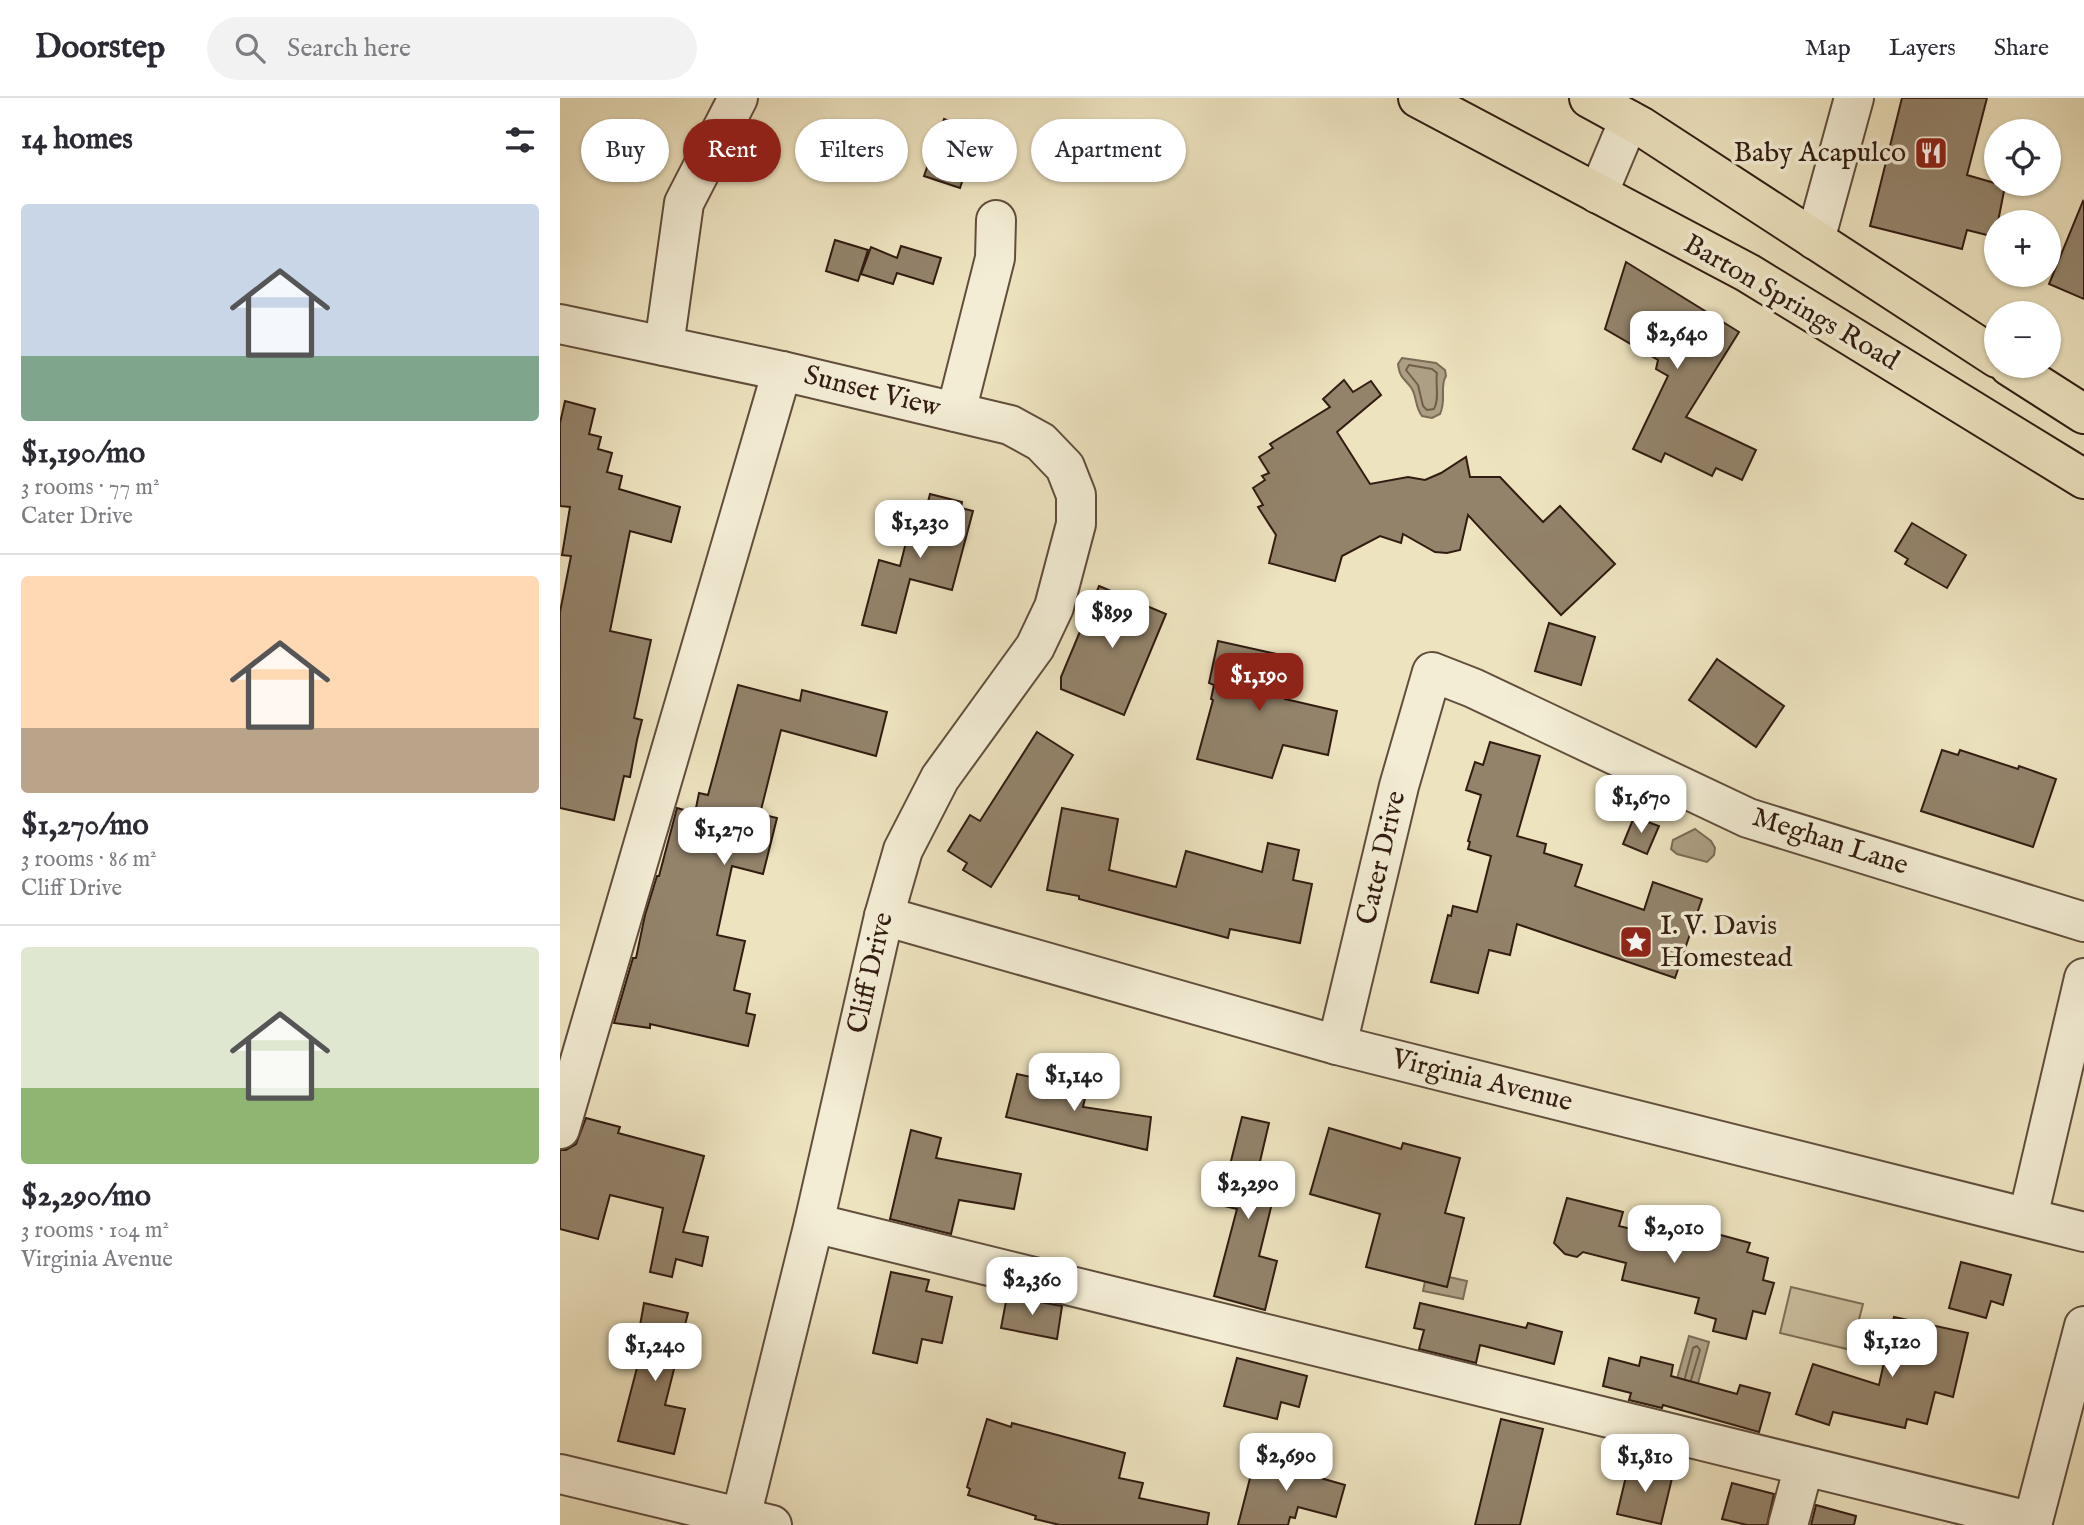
<!DOCTYPE html>
<meta charset="utf-8">
<style>
body{margin:0;font-family:"IM FELL English",serif;background:#f2f2f3;color:#2b2b33;height:100vh;display:flex;flex-direction:column;font-size:26px;white-space:nowrap}
*{box-sizing:border-box;margin:0}
p{font-size:23px;color:#7c7c81}
.icon{flex:none;width:38px;height:38px;fill:none;stroke:currentColor;stroke-width:2;stroke-linecap:round;stroke-linejoin:round}
.map{position:relative;flex:1;overflow:hidden}
.drawer{display:flex;flex-direction:column;background:#fff;width:560px}
.drawer>*{flex:none}
.guide{position:absolute;left:21px;top:21px;width:665px;height:63px;display:flex;gap:14px}
.tools{position:absolute;left:1424px;top:21px;display:grid;gap:14px}
.tools a{display:grid;place-items:center;width:77px;height:77px;border-radius:50%;background:#fff;box-shadow:0 2px 5px #0004;font-size:35px}
.price{position:absolute;translate:-50% -60px;padding:0 16px;border-radius:14px;background:#fff;color:#222;font-size:23px;line-height:46px;filter:drop-shadow(0 2px 4px #0008)}
.price::after{content:'';position:absolute;left:50%;top:42px;width:21px;height:16px;margin-left:-10px;background:inherit;clip-path:polygon(0 0,100% 0,50% 100%)}
.price.on{background:#8f2418;color:#fff}
ul{padding:0;list-style:none}
li{display:grid;align-content:center;gap:14px;height:371px;padding:0 21px}
li+li{border-top:2px solid #e1e1e2}
li span{display:grid;place-items:center;height:217px;border-radius:7px;color:#555}
li>.icon{margin-inline-start:auto}
span .icon{width:126px;height:126px;fill:#fffc;stroke-width:1}
li b{font-size:30px}
h2{display:flex;justify-content:space-between;align-items:center;height:84px;padding:0 21px;font-size:30px}
.tag{padding:0 24px;border-radius:32px;background:#fff;box-shadow:0 2px 5px #0004;font-size:24px;line-height:63px}
.tag.on{background:#8f2418;color:#fff}
header{display:flex;align-items:center;gap:42px;box-sizing:border-box;height:98px;padding:0 35px;background:#fff;border-bottom:2px solid #e1e1e2}
header strong{font-size:33px}
nav{display:flex;gap:38px;margin-inline-start:auto;font-size:24px}
.search{width:490px;height:63px;background:#f2f2f3;display:flex;align-items:center;gap:18px;box-sizing:border-box;padding:0 24px;border-radius:38px;color:#7c7c81;font-size:26px}
main{display:flex;flex:1;min-height:0}
.map>svg:first-child{display:block}
.green{fill:#cdc1a1;stroke:#806e59;stroke-width:2}
.water{fill:#ad9f84;stroke:#7c6b56;stroke-width:2}
.lines{fill:none;stroke-linecap:round;stroke-linejoin:round}
.shore{stroke:#705e4a;stroke-width:2}
.building{fill:#93836b;stroke:#321c11;stroke-width:2}
.minor-casing{stroke:#614e3c;stroke-width:42}
.major-casing{stroke:#321c11;stroke-width:42}
.minor{stroke:#f3edd5;stroke-width:38}
.major{stroke:#ede3bf;stroke-width:38}
.labels{text-anchor:middle;dominant-baseline:central;stroke-width:7;stroke-linejoin:round;paint-order:stroke}
.poi-label{font-size:28px;fill:#321c11;stroke:#f3edd5;text-anchor:end}
.street-label{font-size:28px;fill:#321c11;stroke:#f3edd5}
</style>
<header>
<strong>Doorstep</strong>
<div class="search"><svg class="icon" aria-label="search" viewBox="0 0 24 24"><circle cx="10" cy="10" r="6"/><path d="M15 15l6 6"/></svg>Search here</div>
<nav><a>Map</a><a>Layers</a><a>Share</a></nav>
</header>
<main>
<section class="drawer">
<h2>14 homes<svg class="icon" aria-label="filters" viewBox="0 0 24 24"><path d="M4 7h16M4 17h16"/><circle cx="9" cy="7" r="2"/><circle cx="15" cy="17" r="2"/></svg></h2>
<ul>
<li><span style="background:linear-gradient(#c9d6e8 70%,#7fa58c 0)"><svg class="icon" aria-label="home" viewBox="0 0 24 24"><path d="M3 11l9-7 9 7M6 9v11h12V9"/></svg></span><div><b>$1,190/mo</b><p>3 rooms · 77 m²</p><p>Cater Drive</p></div></li>
<li><span style="background:linear-gradient(#ffd9b3 70%,#b9a48a 0)"><svg class="icon" aria-label="home" viewBox="0 0 24 24"><path d="M3 11l9-7 9 7M6 9v11h12V9"/></svg></span><div><b>$1,270/mo</b><p>3 rooms · 86 m²</p><p>Cliff Drive</p></div></li>
<li><span style="background:linear-gradient(#dfe7d0 65%,#8fb573 0)"><svg class="icon" aria-label="home" viewBox="0 0 24 24"><path d="M3 11l9-7 9 7M6 9v11h12V9"/></svg></span><div><b>$2,290/mo</b><p>3 rooms · 104 m²</p><p>Virginia Avenue</p></div></li>
</ul>
</section>
<div class="map">
<svg width="1524" height="1427" viewBox="0 0 1524 1427">
<rect width="100%" height="100%" fill="#ede3bf"/>
<filter id="stains"><feTurbulence type="fractalNoise" baseFrequency=".00286" numOctaves="4"/><feColorMatrix values="0 0 0 0 .2 0 0 0 0 .09 0 0 0 0 .02 0 0 0 .5 -.17"/></filter>
<radialGradient id="worn" r=".72"><stop offset=".6" stop-color="#630" stop-opacity="0"/><stop offset="1" stop-color="#630" stop-opacity=".3"/></radialGradient>
<polygon class="green" points="1231,1189 1303,1206 1291,1252 1220,1235"/>
<g class="water">
<path d="M 842,260 L 876,265 L 885,272 L 886,278 C 879,289 887,301 880,316 L 872,320 L 862,318 C 855,309 857,300 852,291 C 845,280 840,282 838,266 Z"/>
<polygon points="1135,731 1151,743 1155,750 1154,757 1147,764 1117,756 1111,751 1113,742"/>
<polygon points="867,1174 907,1183 903,1201 863,1193"/>
<polygon points="1129,1238 1149,1244 1132,1308 1111,1302"/>
</g>
<g class="lines">
<g class="shore">
<path d="M 849,267 L 872,271 L 877,275 C 875,287 880,300 874,311 L 867,312 L 863,308 L 858,287 L 846,272 Z"/>
<polyline points="1125,1280 1133,1250 1137,1248 1140,1252 1131,1282"/>
</g>
</g>
<g class="building">
<polygon points="1342,0 1427,0 1407,77 1445,88 1435,139 1407,132 1402,151 1310,128"/>
<polygon points="384,21 419,33 400,90 364,78"/>
<polygon points="1523,103 1524,104 1524,201 1489,186"/>
<polygon points="275,142 308,152 298,183 266,173"/>
<polygon points="341,148 381,160 373,186 337,175 333,186 301,176 311,149 337,160"/>
<polygon points="1066,164 1179,234 1126,319 1196,352 1182,382 1156,370 1152,378 1105,355 1101,364 1073,351 1108,278 1096,271 1098,262 1045,231"/>
<polygon points="784,282 793,294 811,283 821,297 777,334 810,386 848,379 865,382 881,375 906,359 910,379 940,379 983,424 1000,408 1055,466 1001,517 908,417 900,452 887,455 875,454 843,436 841,445 820,438 782,458 775,483 709,465 716,437 698,409 703,407 693,390 705,382 702,378 709,375 699,359 713,350 710,346 770,309 763,301"/>
<polygon points="5,303 35,311 29,336 41,339 38,351 52,355 47,374 62,378 59,391 120,409 111,444 70,433 50,533 91,542 74,620 82,622 77,642 70,679 64,678 54,722 0,710 0,514 11,458 2,457 10,409 0,408 0,325"/>
<polygon points="370,396 402,404 401,410 413,413 392,492 350,481 336,535 302,527 319,462 340,468 356,405 367,408"/>
<polygon points="1352,425 1406,457 1387,490 1345,466 1348,461 1335,453"/>
<polygon points="539,488 606,516 564,617 501,591 501,579"/>
<polygon points="989,525 1035,539 1021,587 975,573"/>
<polygon points="658,543 734,560 725,601 777,613 768,657 723,647 712,680 637,661 653,602 651,601 654,587 649,585"/>
<polygon points="1157,561 1224,608 1196,649 1129,602"/>
<polygon points="178,587 240,603 242,592 327,614 316,658 221,632 200,716 217,720 203,776 172,768 157,837 185,843 174,892 190,896 186,915 195,917 188,948 90,926 90,930 54,925 73,860 76,860 85,817 97,778 99,778 117,710 135,715 139,695 148,697"/>
<polygon points="477,634 513,657 431,789 403,772 407,765 388,753 410,717 420,723"/>
<polygon points="930,644 980,658 957,738 986,746 984,755 1022,767 1015,788 1084,812 1093,784 1142,801 1115,880 957,826 950,857 929,852 918,895 871,884 888,817 891,818 893,808 917,814 931,758 908,751 910,744 908,743 921,697 906,692 915,664 923,667"/>
<polygon points="1382,652 1398,657 1400,652 1458,671 1459,668 1496,681 1473,749 1361,713"/>
<polygon points="502,710 558,721 549,772 616,789 626,753 702,774 708,745 739,752 733,782 752,786 740,845 670,831 668,840 519,801 519,798 487,792"/>
<polygon points="1074,719 1099,728 1087,756 1063,746"/>
<polygon points="457,976 527,991 523,1009 591,1019 587,1052 446,1019"/>
<polygon points="682,1019 709,1025 698,1072 719,1077 699,1158 717,1163 705,1212 654,1198 677,1111 660,1107"/>
<polygon points="26,1020 60,1029 58,1035 144,1058 123,1134 148,1139 142,1168 116,1161 112,1179 90,1174 103,1110 50,1097 38,1141 0,1131 0,1052 6,1052 16,1046"/>
<polygon points="769,1030 841,1051 843,1045 900,1060 885,1115 904,1120 887,1189 806,1169 820,1116 750,1096"/>
<polygon points="351,1032 381,1040 376,1060 461,1076 454,1111 399,1102 391,1136 330,1121"/>
<polygon points="1007,1100 1063,1114 1059,1128 1153,1151 1157,1136 1190,1145 1187,1154 1208,1160 1203,1182 1214,1185 1205,1216 1193,1213 1186,1241 1153,1233 1156,1221 1135,1215 1139,1200 1062,1182 1066,1165 1023,1154 1017,1159 1005,1156 994,1145"/>
<polygon points="1401,1164 1451,1177 1443,1207 1431,1203 1426,1220 1389,1210"/>
<polygon points="331,1174 369,1182 366,1193 392,1199 382,1245 362,1241 357,1265 313,1255"/>
<polygon points="447,1198 502,1208 497,1241 441,1230"/>
<polygon points="84,1205 128,1215 105,1307 125,1311 114,1356 58,1343 86,1235 79,1233"/>
<polygon points="860,1205 966,1230 968,1225 1002,1234 994,1266 920,1247 916,1265 859,1251 864,1232 854,1230"/>
<polygon points="1334,1219 1408,1235 1393,1299 1375,1294 1367,1326 1347,1321 1345,1330 1273,1314 1269,1327 1236,1316 1253,1266 1319,1287"/>
<polygon points="1081,1259 1113,1267 1111,1278 1177,1296 1180,1287 1210,1295 1199,1334 1103,1307 1102,1310 1069,1302 1071,1295 1043,1288 1049,1260 1079,1268"/>
<polygon points="677,1260 747,1278 739,1309 721,1304 717,1321 664,1308"/>
<polygon points="427,1321 451,1329 452,1325 565,1355 559,1380 583,1385 579,1400 649,1415 647,1427 500,1427 475,1421 476,1418 408,1397 410,1391 407,1389"/>
<polygon points="941,1321 983,1331 960,1427 915,1427"/>
<polygon points="697,1353 731,1363 729,1371 785,1387 776,1419 738,1409 735,1420 730,1419 728,1427 678,1427"/>
<polygon points="1069,1366 1113,1376 1101,1426 1057,1416"/>
<polygon points="1172,1385 1214,1396 1207,1427 1187,1427 1162,1421"/>
<polygon points="1256,1407 1296,1418 1294,1427 1251,1427"/>
</g>
<g class="lines">
<defs>
<g id="minor">
<polyline points="1038,96 1069,22"/>
<polyline points="1255,142 1294,0"/>
<polyline points="0,226 222,273 450,327 481,344 505,369 516,397 516,426 494,509 475,549 380,680 343,752 324,818 254,1125 181,1419"/>
<polyline points="104,248 124,105 178,0"/>
<polyline points="396,314 435,160 436,122"/>
<polyline points="324,818 777,947 1524,1134"/>
<polyline points="777,947 839,688 872,574 913,590 1188,720 1524,824"/>
<polyline points="0,1031 222,273"/>
<polyline points="1468,1119 1524,880"/>
<polyline points="254,1125 1473,1424"/>
<polyline points="0,1376 212,1427"/>
<polyline points="1228,1427 1244,1368"/>
<polyline points="1472,1427 1524,1228"/>
</g>
<g id="major">
<polyline points="858,0 1188,175 1524,381"/>
<polyline points="1029,0 1082,29 1437,260"/>
<polyline points="1449,268 1524,316"/>
</g>
</defs>
<use href="#minor" class="minor-casing"/>
<use href="#major" class="major-casing"/>
<use href="#minor" class="minor"/>
<use href="#major" class="major"/>
</g>
<defs>
<symbol id="restaurant-square" viewBox="-11 -11 22 22"><rect x="-9" y="-9" width="18" height="18" rx="4" fill="#8f2418" stroke="#f3edd5"/><path d="M-5-6h1v4h1v-4h1v4h1v-4h1v5L-1.5 .5V6h-2V.5L-5-1ZM5-6V6H3V1.5H1.5Q1.5-4 5-6Z" fill="#fff"/></symbol>
<symbol id="sight-square" viewBox="-11 -11 22 22"><rect x="-9" y="-9" width="18" height="18" rx="4" fill="#8f2418" stroke="#f3edd5"/><path d="M0-6L1.8-2.2L6-1.7L2.9 1.2L3.7 5.4L0 3.3L-3.7 5.4L-2.9 1.2L-6-1.7L-1.8-2.2Z" fill="#fff"/></symbol>
</defs>
<g fill-rule="evenodd">
<use href="#restaurant-square" x="1352" y="36" width="38" height="38"/>
<use href="#sight-square" x="1057" y="825" width="38" height="38"/>
</g>
<g class="labels">
<g class="poi-label">
<text x="1346" y="55">Baby Acapulco</text>
<text x="1100" y="828" text-anchor="start">I. V. Davis<tspan x="1100" dy="32">Homestead</tspan></text>
</g>
<g class="street-label">
<text transform="translate(1231 205) rotate(30)">Barton Springs Road</text>
<text transform="translate(312 294) rotate(14)">Sunset View</text>
<text transform="translate(1270 744) rotate(18)">Meghan Lane</text>
<text transform="translate(822 760) rotate(-77)">Cater Drive</text>
<text transform="translate(311 875) rotate(-77)">Cliff Drive</text>
<text transform="translate(922 983) rotate(14)">Virginia Avenue</text>
</g>
</g>
<rect width="100%" height="100%" filter="url(#stains)"/>
<rect width="100%" height="100%" fill="url(#worn)"/>
</svg>
<div class="tools">
<a><svg class="icon" aria-label="locate" viewBox="0 0 24 24"><circle cx="12" cy="12" r="6"/><path d="M12 2v4M12 18v4M2 12h4M18 12h4"/></svg></a>
<a>+</a>
<a>−</a>
</div>
<b class="price" style="left:1117px;top:273px">$2,640</b>
<b class="price" style="left:360px;top:462px">$1,230</b>
<b class="price" style="left:552px;top:552px">$899</b>
<b class="price on" style="left:699px;top:615px">$1,190</b>
<b class="price" style="left:1081px;top:737px">$1,670</b>
<b class="price" style="left:164px;top:769px">$1,270</b>
<b class="price" style="left:514px;top:1015px">$1,140</b>
<b class="price" style="left:688px;top:1123px">$2,290</b>
<b class="price" style="left:1114px;top:1167px">$2,010</b>
<b class="price" style="left:472px;top:1219px">$2,360</b>
<b class="price" style="left:1332px;top:1281px">$1,120</b>
<b class="price" style="left:95px;top:1285px">$1,240</b>
<b class="price" style="left:726px;top:1395px">$2,690</b>
<b class="price" style="left:1085px;top:1396px">$1,810</b>
<div class="guide">
<a class="tag">Buy</a>
<a class="tag on">Rent</a>
<a class="tag">Filters</a>
<a class="tag">New</a>
<a class="tag">Apartment</a>
</div>
</div>
</main>
